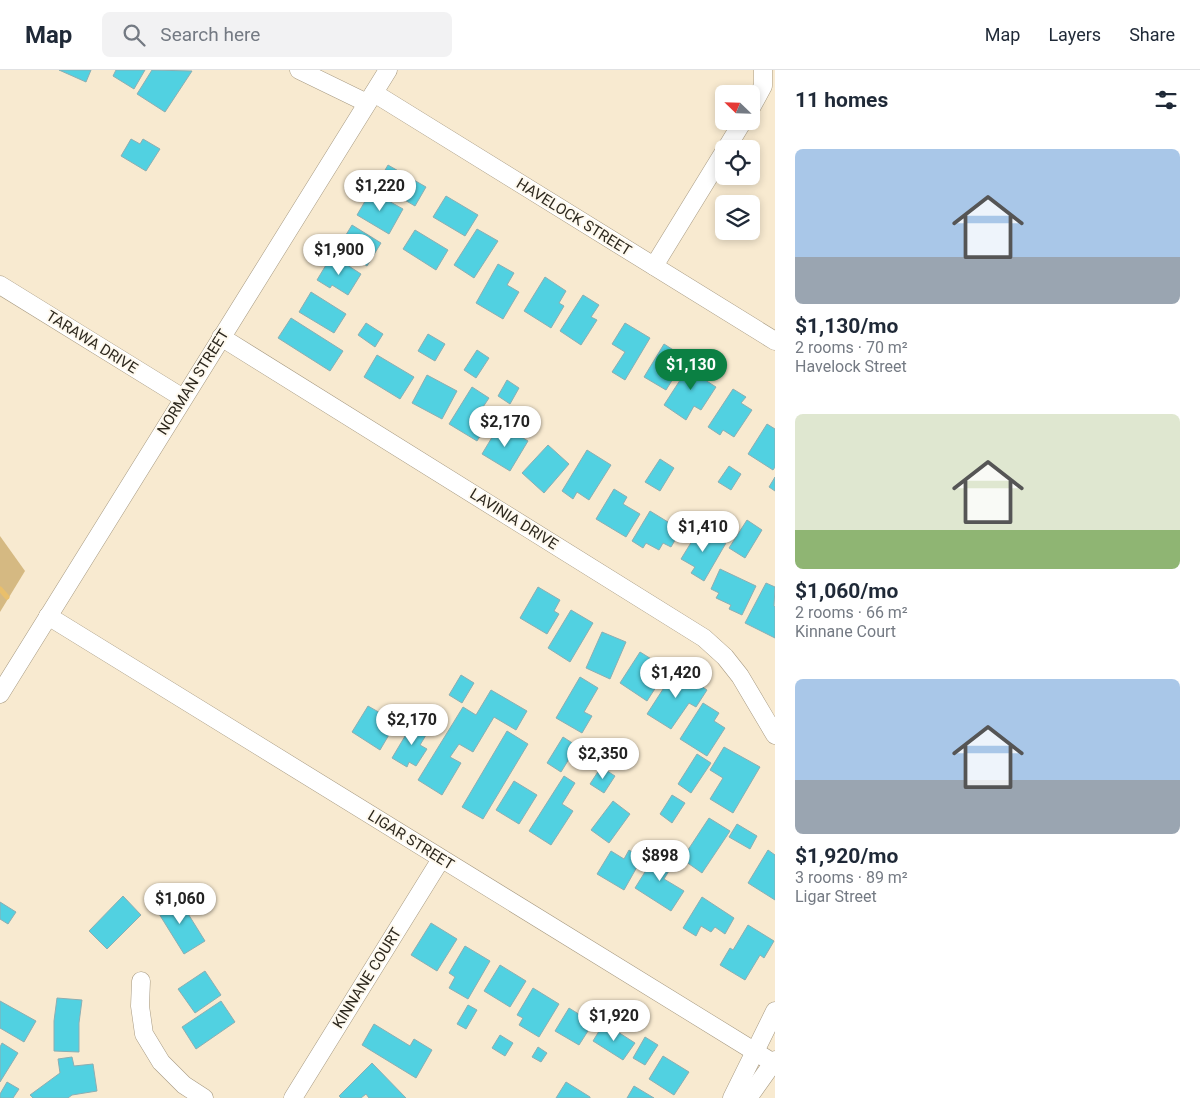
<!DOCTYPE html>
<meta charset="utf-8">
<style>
body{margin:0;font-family:Roboto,sans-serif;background:#f2f2f3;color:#1f2937;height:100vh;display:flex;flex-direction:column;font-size:19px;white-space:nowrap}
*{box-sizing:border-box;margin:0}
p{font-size:16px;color:#747a83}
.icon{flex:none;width:28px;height:28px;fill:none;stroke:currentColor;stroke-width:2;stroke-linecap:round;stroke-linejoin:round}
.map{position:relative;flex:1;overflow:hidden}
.panel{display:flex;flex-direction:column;background:#fff;width:425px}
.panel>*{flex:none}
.needle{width:32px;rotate:293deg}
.controls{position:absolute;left:715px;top:15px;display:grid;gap:10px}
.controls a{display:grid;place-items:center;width:45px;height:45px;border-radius:8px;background:#fff;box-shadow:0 2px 8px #0003;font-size:25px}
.price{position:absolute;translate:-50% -42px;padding:0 11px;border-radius:18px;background:#fff;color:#222;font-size:16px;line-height:32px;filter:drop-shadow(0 1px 2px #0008)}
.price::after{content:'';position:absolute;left:50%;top:30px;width:15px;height:11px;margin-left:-8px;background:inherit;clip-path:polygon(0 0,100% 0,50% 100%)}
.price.on{background:#0b8043;color:#fff}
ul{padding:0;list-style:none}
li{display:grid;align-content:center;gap:10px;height:265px;padding:0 20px}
li span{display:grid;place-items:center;height:155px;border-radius:8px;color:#555}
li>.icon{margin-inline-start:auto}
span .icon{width:90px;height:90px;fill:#fffc;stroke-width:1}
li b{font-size:21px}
h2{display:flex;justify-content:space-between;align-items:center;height:60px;padding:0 20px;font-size:21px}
header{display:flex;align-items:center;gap:30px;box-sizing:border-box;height:70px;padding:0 25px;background:#fff;border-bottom:1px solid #e0e1e3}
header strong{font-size:24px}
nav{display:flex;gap:28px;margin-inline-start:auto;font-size:18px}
.search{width:350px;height:45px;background:#f2f2f3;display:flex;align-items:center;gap:12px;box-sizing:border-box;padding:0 18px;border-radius:8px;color:#747a83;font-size:19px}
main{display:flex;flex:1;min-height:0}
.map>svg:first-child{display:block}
.green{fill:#d5b982}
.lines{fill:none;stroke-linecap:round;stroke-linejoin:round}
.stream{stroke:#e9bf6b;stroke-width:5}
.building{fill:#51d1e1;stroke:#8caeb2}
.minor-casing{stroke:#a79a82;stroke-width:19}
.minor{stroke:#fff;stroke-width:18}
.labels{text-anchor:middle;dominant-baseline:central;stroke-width:4;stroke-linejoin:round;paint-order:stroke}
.street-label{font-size:15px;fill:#2e291f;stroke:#fef9ee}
</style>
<header>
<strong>Map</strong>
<div class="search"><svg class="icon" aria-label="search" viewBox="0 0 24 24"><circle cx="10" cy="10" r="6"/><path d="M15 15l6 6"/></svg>Search here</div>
<nav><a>Map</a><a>Layers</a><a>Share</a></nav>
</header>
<main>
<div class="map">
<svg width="775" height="1028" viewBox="0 0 775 1028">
<rect width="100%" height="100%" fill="#f8ead0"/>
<polygon class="green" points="0,466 25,501 0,542"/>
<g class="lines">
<polyline class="stream" points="0,519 7,527"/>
</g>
<g class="building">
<polygon points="59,0 91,0 86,12"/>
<polygon points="116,0 145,0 134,19 113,6"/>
<polygon points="152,0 192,1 165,42 137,24"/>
<polygon points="131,69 140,74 143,69 160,79 146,101 121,86"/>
<polygon points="388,95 426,117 415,136 377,114"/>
<polygon points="371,121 403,139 389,164 357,145"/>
<polygon points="446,126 478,145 465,166 433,147"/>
<polygon points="352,155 381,173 367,196 338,178"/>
<polygon points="477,159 498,171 474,208 454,195"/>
<polygon points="415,160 448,180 436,200 403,179"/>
<polygon points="332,185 361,204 348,225 332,215 330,218 317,210"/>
<polygon points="498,194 514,203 507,215 519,222 503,249 476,233"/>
<polygon points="545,207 566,221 559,233 564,236 551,258 524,241"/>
<polygon points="311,222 346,244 334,263 299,242"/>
<polygon points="583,225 599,235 591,247 597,250 581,275 560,261"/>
<polygon points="291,248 343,281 330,301 278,268"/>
<polygon points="366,253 383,264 375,277 358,265"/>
<polygon points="625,253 650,268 625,310 612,302 625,282 612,274"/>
<polygon points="428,264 445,274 435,291 418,281"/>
<polygon points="664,274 686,288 666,320 644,307"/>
<polygon points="477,280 489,288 476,308 464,300"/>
<polygon points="377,285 414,307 400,329 364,307"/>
<polygon points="693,290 708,299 702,308 716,317 701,340 694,336 686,350 664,335"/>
<polygon points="427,305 457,321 442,349 412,333"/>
<polygon points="507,310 519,318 510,334 498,326"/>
<polygon points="472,317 489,328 483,337 494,344 477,371 449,354"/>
<polygon points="733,319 746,327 741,333 752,340 734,367 723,360 720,365 708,357"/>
<polygon points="500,354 528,371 510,401 482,384"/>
<polygon points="767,354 775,359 775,397 773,400 748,384"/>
<polygon points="548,375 569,394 544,423 522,403"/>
<polygon points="587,380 611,395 589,430 577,422 573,429 562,421"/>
<polygon points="660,389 674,398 660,421 645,412"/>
<polygon points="729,396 741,404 731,420 718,412"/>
<polygon points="775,407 775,421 769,417"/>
<polygon points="614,419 627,427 623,434 640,444 626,467 596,449"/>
<polygon points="650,441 681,460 671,477 663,473 659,480 646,473 643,478 632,471"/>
<polygon points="747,450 762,460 745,488 729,478"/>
<polygon points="700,458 726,473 704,511 691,503 695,497 681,489"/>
<polygon points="720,499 756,516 742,545 729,539 731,535 716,528 719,523 711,519"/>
<polygon points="766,513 775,517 774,536 775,537 775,568 745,553"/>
<polygon points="538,517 560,530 554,541 559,544 547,564 520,548"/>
<polygon points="571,540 593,553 570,592 548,578"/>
<polygon points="602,562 626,572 610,609 586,598"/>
<polygon points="640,582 653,590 651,594 658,598 651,609 658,614 647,631 620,613"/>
<polygon points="676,599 707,620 696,637 689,633 671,659 647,644"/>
<polygon points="461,605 474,613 462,633 449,625"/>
<polygon points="580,607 598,618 584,642 592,646 582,663 556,648"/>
<polygon points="491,620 527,641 516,660 494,647 473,682 459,674 450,687 461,693 442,725 418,710 463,637 476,645"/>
<polygon points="703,633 719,643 714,651 725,658 707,686 680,669"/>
<polygon points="368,636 382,644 379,649 393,658 380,680 352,662"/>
<polygon points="414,651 429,660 420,675 427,679 416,696 409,692 407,697 392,688"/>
<polygon points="507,661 528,674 483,749 462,737"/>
<polygon points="563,667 577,676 561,702 547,693"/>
<polygon points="724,677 760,697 733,743 710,729 723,708 710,700"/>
<polygon points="697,684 711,693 691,723 678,714"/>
<polygon points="601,697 615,706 604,723 590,714"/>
<polygon points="564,706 575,713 562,734 573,741 551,775 529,761"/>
<polygon points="514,711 537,725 519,754 496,740"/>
<polygon points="672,725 685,733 672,753 660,744"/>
<polygon points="613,731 630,744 609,773 591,760"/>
<polygon points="709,748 730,761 702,803 682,789"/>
<polygon points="737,754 757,766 750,779 729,767"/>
<polygon points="629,780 642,788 624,820 597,804 611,781 624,789"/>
<polygon points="768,780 775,785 775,830 748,813"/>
<polygon points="658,781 675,791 664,809 684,821 671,841 635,818"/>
<polygon points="123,826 141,845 107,879 89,861"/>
<polygon points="177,826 205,871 184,884 156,839"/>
<polygon points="702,827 734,848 725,864 715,857 711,862 701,856 696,866 683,858"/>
<polygon points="0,832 16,842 8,854 0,849"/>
<polygon points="431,853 457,869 437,901 411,885"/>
<polygon points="748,855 774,871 764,888 760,885 745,910 720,895 730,878 733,880"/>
<polygon points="465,876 490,891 468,929 449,918 455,907 449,903"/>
<polygon points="500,895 526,911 510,937 484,921"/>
<polygon points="205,901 221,925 195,943 178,919"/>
<polygon points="533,918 559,934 539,967 519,955 523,948 517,945"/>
<polygon points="57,928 82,930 79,953 79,982 54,981 54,951"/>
<polygon points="0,931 36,951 24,972 0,958"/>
<polygon points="221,931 235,952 196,979 182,957"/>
<polygon points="468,935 477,940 466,959 457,954"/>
<polygon points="569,938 593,953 579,975 555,961"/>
<polygon points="604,953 635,973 623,990 593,971"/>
<polygon points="374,954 410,976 414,969 432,980 416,1008 362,975"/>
<polygon points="500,965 513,973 505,986 492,978"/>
<polygon points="645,967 658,975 645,995 633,988"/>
<polygon points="2,973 18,983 0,1012 0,977"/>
<polygon points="538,977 547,983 541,992 532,987"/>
<polygon points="663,986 689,1002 674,1025 649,1009"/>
<polygon points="72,987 74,996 93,994 97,1021 72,1025 68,1028 33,1028 30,1025 60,1003 58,989"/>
<polygon points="372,993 406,1028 369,1028 366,1024 361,1028 341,1028 339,1026"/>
<polygon points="7,1012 19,1019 13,1028 0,1028 0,1024"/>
<polygon points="566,1012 590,1027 590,1028 556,1028"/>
<polygon points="634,1016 654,1028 627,1028"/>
</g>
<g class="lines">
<defs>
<g id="minor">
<polyline points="299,0 367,33"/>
<polyline points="374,23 775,271"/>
<polyline points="751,38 763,16 763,0"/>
<polyline points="726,79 743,51"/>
<polyline points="654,196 724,82"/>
<polyline points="0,215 183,328"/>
<polyline points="221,267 704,568 725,587 740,606 775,665"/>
<polyline points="48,546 775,994"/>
<polyline points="0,624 388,0"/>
<polyline points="141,911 140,936 144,964 161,992 184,1015 204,1028"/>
<polyline points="293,1028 441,789"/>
<polyline points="732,1028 775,941"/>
<polyline points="748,1028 775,990"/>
</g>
</defs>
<use href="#minor" class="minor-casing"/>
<use href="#minor" class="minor"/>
</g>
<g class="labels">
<g class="street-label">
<text transform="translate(574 147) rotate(32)">HAVELOCK STREET</text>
<text transform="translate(92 272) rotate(32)">TARAWA DRIVE</text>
<text transform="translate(193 312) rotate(-58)">NORMAN STREET</text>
<text transform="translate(514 449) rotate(32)">LAVINIA DRIVE</text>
<text transform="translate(411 770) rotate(32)">LIGAR STREET</text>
<text transform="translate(367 908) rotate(-58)">KINNANE COURT</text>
</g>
</g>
</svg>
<div class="controls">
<a><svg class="needle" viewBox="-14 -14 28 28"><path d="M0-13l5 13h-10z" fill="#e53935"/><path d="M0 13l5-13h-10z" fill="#747a83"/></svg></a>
<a><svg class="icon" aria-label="locate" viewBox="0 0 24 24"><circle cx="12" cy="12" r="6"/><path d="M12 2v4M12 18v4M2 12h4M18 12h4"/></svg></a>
<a><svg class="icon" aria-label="layers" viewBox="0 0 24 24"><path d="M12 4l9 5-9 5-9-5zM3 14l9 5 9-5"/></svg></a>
</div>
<b class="price" style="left:380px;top:142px">$1,220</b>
<b class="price" style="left:339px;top:206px">$1,900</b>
<b class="price on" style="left:691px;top:321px">$1,130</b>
<b class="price" style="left:505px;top:378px">$2,170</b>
<b class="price" style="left:703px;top:483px">$1,410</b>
<b class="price" style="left:676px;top:629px">$1,420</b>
<b class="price" style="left:412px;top:676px">$2,170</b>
<b class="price" style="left:603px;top:710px">$2,350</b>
<b class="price" style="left:660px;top:812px">$898</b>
<b class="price" style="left:180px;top:855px">$1,060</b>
<b class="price" style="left:614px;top:972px">$1,920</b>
</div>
<section class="panel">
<h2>11 homes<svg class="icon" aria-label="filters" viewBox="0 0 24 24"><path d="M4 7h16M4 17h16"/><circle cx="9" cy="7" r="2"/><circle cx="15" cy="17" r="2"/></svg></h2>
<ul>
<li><span style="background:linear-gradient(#a9c7e8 70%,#9aa5b1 0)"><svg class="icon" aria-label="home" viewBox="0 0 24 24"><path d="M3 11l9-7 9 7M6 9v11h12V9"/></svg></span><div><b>$1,130/mo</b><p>2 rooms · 70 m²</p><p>Havelock Street</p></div></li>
<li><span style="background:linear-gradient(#dfe7d0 75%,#8fb573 0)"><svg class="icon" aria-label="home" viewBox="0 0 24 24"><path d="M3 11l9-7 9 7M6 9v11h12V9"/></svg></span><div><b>$1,060/mo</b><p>2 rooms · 66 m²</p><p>Kinnane Court</p></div></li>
<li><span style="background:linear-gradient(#a9c7e8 65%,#9aa5b1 0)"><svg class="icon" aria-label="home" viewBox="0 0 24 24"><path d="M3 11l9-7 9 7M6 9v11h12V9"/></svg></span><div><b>$1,920/mo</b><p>3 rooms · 89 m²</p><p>Ligar Street</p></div></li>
</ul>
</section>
</main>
